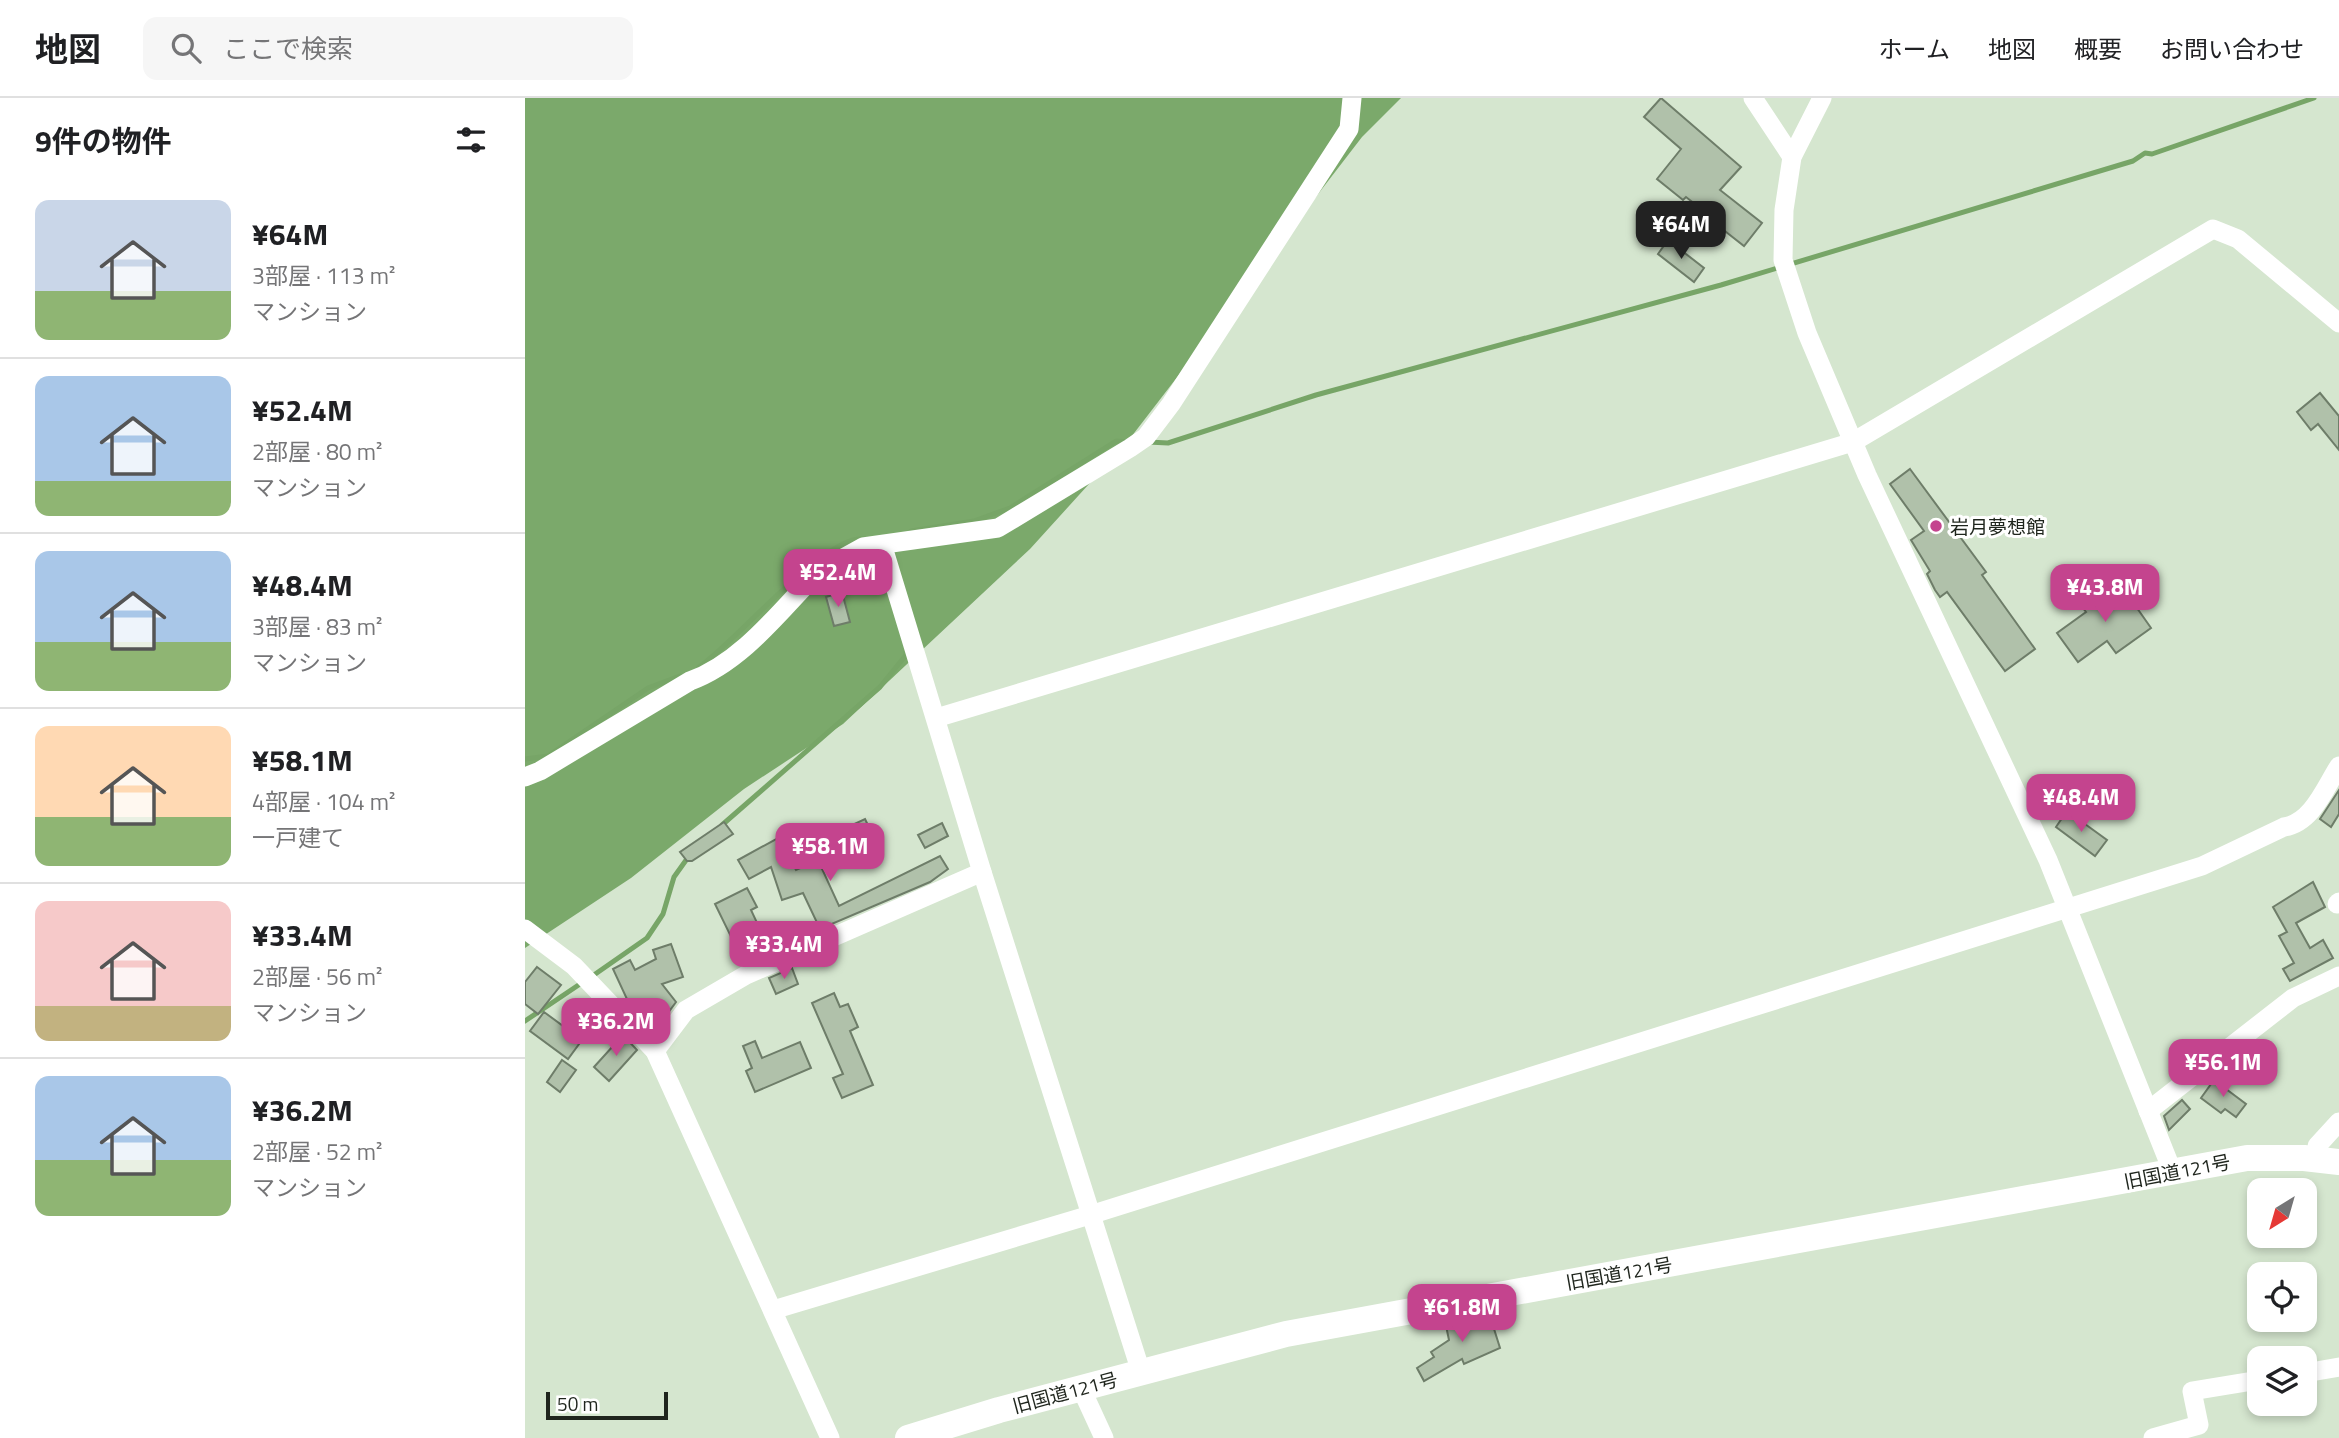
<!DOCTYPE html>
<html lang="ja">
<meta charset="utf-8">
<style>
body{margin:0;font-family:"Titillium Web","Noto Sans JP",sans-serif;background:#f6f6f6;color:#202124;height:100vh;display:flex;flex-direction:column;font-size:26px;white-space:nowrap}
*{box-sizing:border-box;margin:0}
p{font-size:23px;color:#757577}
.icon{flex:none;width:38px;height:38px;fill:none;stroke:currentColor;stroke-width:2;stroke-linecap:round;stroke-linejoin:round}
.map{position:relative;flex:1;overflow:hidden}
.details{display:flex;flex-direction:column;background:#fff;width:525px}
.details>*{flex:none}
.needle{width:46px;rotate:217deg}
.fabs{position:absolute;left:1722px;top:1080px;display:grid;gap:14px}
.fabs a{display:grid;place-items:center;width:70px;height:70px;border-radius:14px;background:#fff;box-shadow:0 4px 10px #0003;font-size:35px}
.scale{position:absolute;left:21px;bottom:18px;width:122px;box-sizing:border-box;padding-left:7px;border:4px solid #1f251d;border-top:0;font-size:19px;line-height:24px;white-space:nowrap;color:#1f251d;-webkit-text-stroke:5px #fff;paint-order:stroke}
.price{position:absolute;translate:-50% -60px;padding:0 16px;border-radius:14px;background:#c4448e;color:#fff;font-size:23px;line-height:46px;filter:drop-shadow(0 2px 4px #0008)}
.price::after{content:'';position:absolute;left:50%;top:42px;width:21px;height:16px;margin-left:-10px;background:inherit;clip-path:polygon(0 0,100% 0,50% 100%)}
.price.current{background:#222;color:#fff}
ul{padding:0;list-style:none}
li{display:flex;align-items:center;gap:21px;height:175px;padding:0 35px}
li+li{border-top:2px solid #e0e0e0}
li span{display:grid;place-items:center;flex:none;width:196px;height:140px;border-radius:14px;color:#555}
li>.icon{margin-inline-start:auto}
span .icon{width:84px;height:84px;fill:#fffc;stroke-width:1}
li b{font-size:30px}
h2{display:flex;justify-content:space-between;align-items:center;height:84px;padding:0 35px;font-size:30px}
header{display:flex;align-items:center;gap:42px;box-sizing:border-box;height:98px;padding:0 35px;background:#fff;border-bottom:2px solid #e0e0e0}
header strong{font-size:33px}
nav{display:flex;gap:38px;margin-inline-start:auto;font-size:24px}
.search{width:490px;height:63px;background:#f6f6f6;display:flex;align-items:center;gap:18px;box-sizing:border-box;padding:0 24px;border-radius:14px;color:#757577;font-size:26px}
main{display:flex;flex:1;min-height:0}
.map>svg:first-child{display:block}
.forest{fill:#7ba96b}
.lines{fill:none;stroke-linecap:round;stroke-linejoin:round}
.stream{stroke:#77a567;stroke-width:5}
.building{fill:#b0c1aa;stroke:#6e7d69;stroke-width:2}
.street{stroke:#fff;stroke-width:19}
.secondary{stroke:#fff;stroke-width:26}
.poi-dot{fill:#c4448e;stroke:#fff;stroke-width:2.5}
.labels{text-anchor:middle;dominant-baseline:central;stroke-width:6;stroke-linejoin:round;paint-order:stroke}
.poi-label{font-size:19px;fill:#1f251d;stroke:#fff;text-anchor:start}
.street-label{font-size:19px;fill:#1f251d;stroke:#fff}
</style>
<header>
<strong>地図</strong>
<div class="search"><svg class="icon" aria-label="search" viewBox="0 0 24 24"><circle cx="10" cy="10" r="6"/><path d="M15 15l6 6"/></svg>ここで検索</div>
<nav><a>ホーム</a><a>地図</a><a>概要</a><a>お問い合わせ</a></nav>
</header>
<main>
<section class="details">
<h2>9件の物件<svg class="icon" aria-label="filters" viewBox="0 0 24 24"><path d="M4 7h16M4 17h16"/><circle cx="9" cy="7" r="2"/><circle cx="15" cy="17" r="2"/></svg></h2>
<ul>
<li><span style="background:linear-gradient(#c9d6e8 65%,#8fb573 0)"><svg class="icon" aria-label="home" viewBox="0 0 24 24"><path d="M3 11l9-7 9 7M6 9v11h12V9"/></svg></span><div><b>¥64M</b><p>3部屋 · 113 m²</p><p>マンション</p></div></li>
<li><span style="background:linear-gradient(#a9c7e8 75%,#8fb573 0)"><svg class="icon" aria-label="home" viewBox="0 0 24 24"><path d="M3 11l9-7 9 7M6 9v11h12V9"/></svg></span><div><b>¥52.4M</b><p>2部屋 · 80 m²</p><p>マンション</p></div></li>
<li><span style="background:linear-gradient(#a9c7e8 65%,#8fb573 0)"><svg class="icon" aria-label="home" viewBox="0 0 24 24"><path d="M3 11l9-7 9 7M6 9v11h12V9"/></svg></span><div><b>¥48.4M</b><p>3部屋 · 83 m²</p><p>マンション</p></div></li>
<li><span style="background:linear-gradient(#ffd9b3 65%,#8fb573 0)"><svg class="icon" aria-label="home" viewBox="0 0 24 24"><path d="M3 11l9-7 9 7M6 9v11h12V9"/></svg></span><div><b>¥58.1M</b><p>4部屋 · 104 m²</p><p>一戸建て</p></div></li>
<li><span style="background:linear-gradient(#f6c9c9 75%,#c2b280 0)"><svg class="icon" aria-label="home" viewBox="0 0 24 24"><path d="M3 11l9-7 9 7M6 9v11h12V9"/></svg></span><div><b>¥33.4M</b><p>2部屋 · 56 m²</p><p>マンション</p></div></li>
<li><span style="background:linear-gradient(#a9c7e8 60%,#8fb573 0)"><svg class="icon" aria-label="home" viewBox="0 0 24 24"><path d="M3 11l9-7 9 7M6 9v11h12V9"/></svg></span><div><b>¥36.2M</b><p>2部屋 · 52 m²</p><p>マンション</p></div></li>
</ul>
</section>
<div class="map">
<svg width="1814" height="1340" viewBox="0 0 1814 1340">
<rect width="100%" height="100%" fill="#d5e6cf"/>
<polygon class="forest" points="0,0 876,0 837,39 603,343 505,451 318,626 219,691 106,780 0,850"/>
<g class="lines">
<g class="stream">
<polyline points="623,344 643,345 791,297 1196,187 1608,63 1620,55 1627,56 1789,0"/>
<polyline points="386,433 449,423 485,410 591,343 603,344"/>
<path d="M 174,569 C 210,545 302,434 340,441"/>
<polyline points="0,661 23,658 123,590 155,578"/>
<polyline points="197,727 355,589 381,557 381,553"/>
<polyline points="66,879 122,840 138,816 149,779 164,758"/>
<polyline points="0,923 58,884"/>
</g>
</g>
<g class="building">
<polygon points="1136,0 1216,69 1195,92 1237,125 1219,148 1182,119 1184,117 1161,99 1158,102 1132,81 1156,51 1119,19"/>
<polygon points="1143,142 1179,170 1169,184 1133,156"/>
<polygon points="1795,295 1814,318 1814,352 1793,326 1786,332 1772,314"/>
<polygon points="1385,371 1461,474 1457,477 1510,551 1480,573 1422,494 1415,499 1410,492 1402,476 1405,473 1386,442 1399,433 1365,386"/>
<polygon points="1593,483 1626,530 1591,555 1582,543 1553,564 1532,535 1561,514 1557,509"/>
<polygon points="317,494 325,524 309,528 301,499"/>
<polygon points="1814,692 1814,716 1806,729 1795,721"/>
<polygon points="1542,713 1582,742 1570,758 1531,729"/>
<polygon points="340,721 356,755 328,768 312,734"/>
<polygon points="199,724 208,736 167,763 162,763 155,754"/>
<polygon points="417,725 423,738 400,750 393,737"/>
<polygon points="253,740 271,772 293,762 314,808 415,758 423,771 405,784 295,831 278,795 257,802 246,769 224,781 213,762"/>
<polygon points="1788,784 1800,809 1771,825 1785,850 1798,842 1808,860 1765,883 1758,871 1769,865 1754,838 1762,834 1748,809"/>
<polygon points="222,790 232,809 226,812 240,842 214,855 190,806"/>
<polygon points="266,834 269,843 240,855 236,846"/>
<polygon points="146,846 158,879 137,886 151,904 129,934 107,912 88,871 105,862 110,872 131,861 128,852"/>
<polygon points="12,869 36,887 13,916 0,906 0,884"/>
<polygon points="267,870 273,886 251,896 244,880"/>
<polygon points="309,895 315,909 323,906 333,929 325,933 348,987 317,1000 308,980 318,976 287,905"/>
<polygon points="19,914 57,942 43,961 5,933"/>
<polygon points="98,937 112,952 84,983 69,969"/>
<polygon points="230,943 237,960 275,944 286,970 230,994 221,973 227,970 218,948"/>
<polygon points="37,962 51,972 35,994 22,984"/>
<polygon points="1689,982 1721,1006 1711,1019 1700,1011 1696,1015 1676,1000"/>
<polygon points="1657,1002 1665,1011 1644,1032 1639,1018"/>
<polygon points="964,1215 975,1250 939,1266 937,1261 899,1283 892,1270 909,1259 906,1254 924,1242 920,1223"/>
</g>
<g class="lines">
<g class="street">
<polyline points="1228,0 1267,59"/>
<polyline points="1297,0 1267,59 1259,112 1258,162 1282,235 1342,377 1523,762 1648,1075"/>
<polyline points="358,449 457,774 616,1274"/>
<polyline points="411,620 1328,344 1688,131 1713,141 1814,225"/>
<path d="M 0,679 L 15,673 L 165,583 C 217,564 255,513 293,474 L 338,449 L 473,430 L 605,350 L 621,339 L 646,306 L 824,31 L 827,0"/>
<polyline points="1812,806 1814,804"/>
<polyline points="0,831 49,868 130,953 305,1340"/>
<polyline points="130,953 161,912 221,877 457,774"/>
<polyline points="1623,1013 1768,900 1814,878"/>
<polyline points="1793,1062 1792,1048 1814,1024"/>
<path d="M 248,1212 L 565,1117 L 1677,768 L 1759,729 C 1787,725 1800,690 1814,668"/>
<polyline points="1780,1275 1814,1269"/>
<polyline points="556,1290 579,1340"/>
<polyline points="1628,1340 1674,1327 1667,1293 1734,1282"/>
</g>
<polyline class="secondary" points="383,1340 474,1312 761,1236 1722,1060 1779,1060 1814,1064"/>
</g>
<circle class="poi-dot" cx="1411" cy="428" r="7"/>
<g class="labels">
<g class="poi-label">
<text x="1425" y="428">岩月夢想館</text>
</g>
<g class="street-label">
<text transform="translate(1652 1073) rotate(-11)">旧国道121号</text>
<text transform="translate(1094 1175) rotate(-10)">旧国道121号</text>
<text transform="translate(540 1294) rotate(-15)">旧国道121号</text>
</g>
</g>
</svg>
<div class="fabs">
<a><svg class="needle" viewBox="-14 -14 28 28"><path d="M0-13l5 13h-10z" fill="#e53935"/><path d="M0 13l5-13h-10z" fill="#757577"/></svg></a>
<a><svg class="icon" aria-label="locate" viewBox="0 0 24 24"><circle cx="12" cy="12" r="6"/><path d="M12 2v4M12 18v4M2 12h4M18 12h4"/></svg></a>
<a><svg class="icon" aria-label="layers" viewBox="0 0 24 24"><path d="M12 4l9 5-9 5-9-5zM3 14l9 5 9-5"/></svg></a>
</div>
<div class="scale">50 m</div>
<b class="price current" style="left:1156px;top:163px">¥64M</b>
<b class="price" style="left:313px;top:511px">¥52.4M</b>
<b class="price" style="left:1580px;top:526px">¥43.8M</b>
<b class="price" style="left:1556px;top:736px">¥48.4M</b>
<b class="price" style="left:305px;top:785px">¥58.1M</b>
<b class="price" style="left:259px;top:883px">¥33.4M</b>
<b class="price" style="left:91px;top:960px">¥36.2M</b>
<b class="price" style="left:1698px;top:1001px">¥56.1M</b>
<b class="price" style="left:937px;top:1246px">¥61.8M</b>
</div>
</main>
